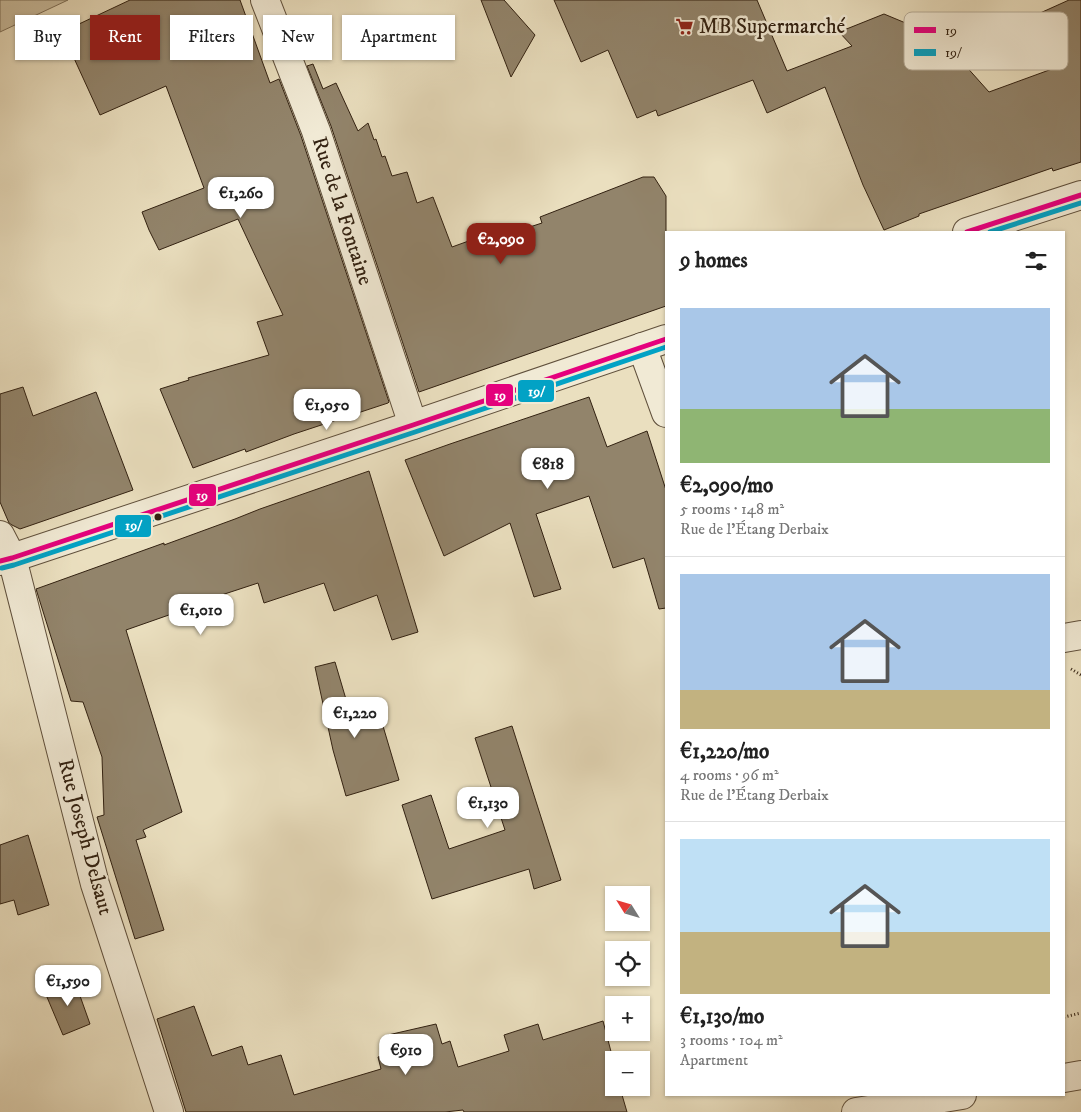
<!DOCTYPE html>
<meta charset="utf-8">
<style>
body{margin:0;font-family:"IM FELL DW Pica",serif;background:#f2f2f2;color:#222;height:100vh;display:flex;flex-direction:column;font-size:19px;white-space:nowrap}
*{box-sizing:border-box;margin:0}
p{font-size:16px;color:#767676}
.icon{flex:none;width:28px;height:28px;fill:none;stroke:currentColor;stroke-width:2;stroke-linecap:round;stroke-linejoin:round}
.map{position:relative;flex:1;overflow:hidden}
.side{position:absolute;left:665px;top:231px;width:400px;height:865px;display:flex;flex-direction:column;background:#fff;border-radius:0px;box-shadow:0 1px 4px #0004}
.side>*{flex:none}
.banner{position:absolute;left:15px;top:15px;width:475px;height:45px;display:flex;gap:10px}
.needle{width:32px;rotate:307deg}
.buttons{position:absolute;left:605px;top:886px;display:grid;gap:10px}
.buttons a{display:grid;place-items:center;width:45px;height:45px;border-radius:0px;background:#fff;box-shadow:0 1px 4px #0004;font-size:25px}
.price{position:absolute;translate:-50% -42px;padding:0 11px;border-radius:10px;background:#fff;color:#222;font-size:16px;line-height:32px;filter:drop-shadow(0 1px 2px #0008)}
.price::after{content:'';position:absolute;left:50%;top:30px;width:15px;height:11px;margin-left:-8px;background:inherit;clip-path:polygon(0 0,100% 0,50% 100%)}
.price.active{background:#8f2418;color:#fff}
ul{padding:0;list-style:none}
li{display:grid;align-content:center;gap:10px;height:265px;padding:0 15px}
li+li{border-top:1px solid #e0e0e0}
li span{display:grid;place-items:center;height:155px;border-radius:0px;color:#555}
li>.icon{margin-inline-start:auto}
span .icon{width:90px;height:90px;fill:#fffc;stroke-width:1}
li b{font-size:21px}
h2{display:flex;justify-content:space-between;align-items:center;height:60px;padding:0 15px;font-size:21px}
.pill{padding:0 18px;border-radius:0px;background:#fff;box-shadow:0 1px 4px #0004;font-size:18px;line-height:45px}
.pill.active{background:#8f2418;color:#fff}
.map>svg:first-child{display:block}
.green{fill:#cbbfa1;stroke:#7e7059}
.building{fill:#92846b;stroke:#322111}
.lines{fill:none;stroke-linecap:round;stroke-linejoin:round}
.minor-casing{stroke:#60503c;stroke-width:30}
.tertiary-casing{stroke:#60503c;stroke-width:30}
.path{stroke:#322111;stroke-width:3;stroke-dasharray:1 2.5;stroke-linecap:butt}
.minor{stroke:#f1ead5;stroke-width:28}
.tertiary{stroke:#f1ead5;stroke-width:28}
.bus-1-casing{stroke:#f1ead5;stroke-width:9}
.bus-2-casing{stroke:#f1ead5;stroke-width:9}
.bus-1{stroke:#e5007d;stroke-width:5}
.bus-2{stroke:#02a2c5;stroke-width:5}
.bus-dot{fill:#322111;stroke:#f1ead5;stroke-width:2}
.labels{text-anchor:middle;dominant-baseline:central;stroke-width:5;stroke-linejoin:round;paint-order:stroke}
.poi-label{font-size:21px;fill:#322111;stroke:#f1ead5;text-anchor:start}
.street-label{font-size:21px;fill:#322111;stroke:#f1ead5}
.key{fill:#f1ead5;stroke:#b8ae9a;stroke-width:1}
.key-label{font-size:14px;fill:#322111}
.line-badge{stroke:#f1ead5;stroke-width:2}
.badge-label{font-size:14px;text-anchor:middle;font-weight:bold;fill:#fff}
</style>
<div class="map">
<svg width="1081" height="1112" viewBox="0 0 1081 1112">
<rect width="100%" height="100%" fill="#eadfbf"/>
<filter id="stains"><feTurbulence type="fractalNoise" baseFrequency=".004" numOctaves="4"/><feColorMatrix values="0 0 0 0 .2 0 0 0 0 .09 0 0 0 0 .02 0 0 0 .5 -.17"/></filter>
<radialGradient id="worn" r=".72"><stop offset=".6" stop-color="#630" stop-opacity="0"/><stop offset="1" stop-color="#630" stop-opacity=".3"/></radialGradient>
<polygon class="green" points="0,0 68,0 0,32"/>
<g class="building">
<polygon points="130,0 240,0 270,83 279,79 301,136 389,402 388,403 294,434 246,452 245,449 193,468 160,389 189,380 188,378 269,355 257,322 283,315 238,219 159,250 149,230 142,212 204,188 166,86 100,115 62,32"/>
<polygon points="481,0 504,0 535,35 511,77"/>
<polygon points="554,0 757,0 787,71 852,46 839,32 884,14 920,29 959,54 964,64 989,92 1052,69 1029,18 1069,0 1081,0 1081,162 1053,171 1052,168 919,214 919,216 884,230 863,185 825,87 767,113 753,80 658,116 656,110 637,118 608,50 581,62"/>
<polygon points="313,64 323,89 336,83 358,131 368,123 374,140 376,139 382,157 385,156 392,176 407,172 417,203 433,197 452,247 488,234 490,240 542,223 540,217 643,177 654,177 666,196 666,306 419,392 331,126 307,66"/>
<polygon points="23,387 33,416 96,392 133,490 20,529 12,525 9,523 0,502 0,394"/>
<polygon points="589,397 607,447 647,431 666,490 666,608 659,609 644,558 613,568 589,496 536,514 561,589 534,597 510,523 444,556 405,460 450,444"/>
<polygon points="369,471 418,632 392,640 377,595 334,611 324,583 264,603 258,583 185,607 186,609 126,630 182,812 143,830 146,837 136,840 164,930 135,939 97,817 104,815 102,757 83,702 71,701 36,589 164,543 164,545 235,519 260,509"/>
<polygon points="335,662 353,723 380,716 399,780 346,796 333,750 315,667"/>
<polygon points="512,726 561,880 534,889 529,869 432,899 402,805 431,795 449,849 505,830 475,738"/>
<polygon points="28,835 49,905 18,915 14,900 0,904 0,845"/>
<polygon points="74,979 90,1024 63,1035 44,990"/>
<polygon points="194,1006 212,1056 242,1046 248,1065 281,1055 294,1095 381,1069 378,1057 392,1053 388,1035 436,1024 442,1044 450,1041 458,1067 509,1051 504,1035 538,1024 543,1040 603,1021 614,1063 614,1088 620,1088 627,1112 464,1112 463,1110 445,1112 186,1112 157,1019"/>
</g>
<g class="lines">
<defs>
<g id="minor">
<polyline points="265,0 316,131 413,425"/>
<polyline points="642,347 666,413"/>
<polyline points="0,535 12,558 95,884 169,1112"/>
<polyline points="1064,638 1081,635"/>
<polyline points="1064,1078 1081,1075"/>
<polyline points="856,1112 962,1095"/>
</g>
<g id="tertiary">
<polyline points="967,232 1081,195"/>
<polyline points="0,561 12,558 413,425 666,339"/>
</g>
</defs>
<use href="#minor" class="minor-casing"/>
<use href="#tertiary" class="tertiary-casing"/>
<g class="path">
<polyline points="1071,669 1081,675"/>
<polyline points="1064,1017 1081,1013"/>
</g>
<use href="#minor" class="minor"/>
<use href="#tertiary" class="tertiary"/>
<defs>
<g id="bus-1">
<polyline points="967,232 1081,195"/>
<polyline points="0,561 12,558 413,425 666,339"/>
</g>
<g id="bus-2">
<polyline points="990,232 1081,203"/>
<polyline points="2,568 14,565 415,432 666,347"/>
</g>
</defs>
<use href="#bus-1" class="bus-1-casing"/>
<use href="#bus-2" class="bus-2-casing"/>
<use href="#bus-1" class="bus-1"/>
<use href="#bus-2" class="bus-2"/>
</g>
<defs>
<symbol id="supermarket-bare" viewBox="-9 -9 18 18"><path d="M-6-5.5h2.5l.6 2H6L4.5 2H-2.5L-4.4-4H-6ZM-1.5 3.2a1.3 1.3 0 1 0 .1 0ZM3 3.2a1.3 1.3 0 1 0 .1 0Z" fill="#8f2418" stroke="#f1ead5" stroke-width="2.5" paint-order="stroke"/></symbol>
</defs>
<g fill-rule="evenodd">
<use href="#supermarket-bare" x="672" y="14" width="25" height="25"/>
</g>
<circle class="bus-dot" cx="158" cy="517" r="4.5"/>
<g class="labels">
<g class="poi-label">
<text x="699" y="27">MB Supermarché</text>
</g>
<g class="street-label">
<text transform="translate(342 211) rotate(72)">Rue de la Fontaine</text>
<text transform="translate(85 837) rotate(75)">Rue Joseph Delsaut</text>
</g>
</g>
<rect x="904" y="12" width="164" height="58" rx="8" class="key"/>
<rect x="914" y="27" width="22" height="6" fill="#e5007d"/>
<rect x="914" y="49" width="22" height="7" fill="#02a2c5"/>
<g class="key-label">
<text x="945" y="35">19</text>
<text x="945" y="57">19/</text>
</g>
<g class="line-badge">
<rect x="517" y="379" width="38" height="24" rx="5" fill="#02a2c5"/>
<rect x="485" y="383" width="29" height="24" rx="5" fill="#e5007d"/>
<rect x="188" y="483" width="29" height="24" rx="5" fill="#e5007d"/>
<rect x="114" y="514" width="38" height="24" rx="5" fill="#02a2c5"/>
</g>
<g class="badge-label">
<text x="536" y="396">19/</text>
<text x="500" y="400">19</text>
<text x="202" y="500">19</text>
<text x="133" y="530">19/</text>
</g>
<rect width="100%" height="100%" filter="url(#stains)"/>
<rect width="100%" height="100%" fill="url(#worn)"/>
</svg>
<div class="buttons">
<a><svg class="needle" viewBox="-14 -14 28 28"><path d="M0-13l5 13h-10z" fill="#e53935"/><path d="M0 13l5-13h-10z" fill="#767676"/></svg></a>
<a><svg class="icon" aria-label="locate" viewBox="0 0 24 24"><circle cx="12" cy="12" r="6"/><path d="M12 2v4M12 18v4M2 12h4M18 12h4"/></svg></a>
<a>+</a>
<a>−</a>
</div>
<b class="price" style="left:241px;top:219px">€1,260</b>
<b class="price active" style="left:501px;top:265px">€2,090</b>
<b class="price" style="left:327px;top:431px">€1,050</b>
<b class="price" style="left:548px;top:490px">€818</b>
<b class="price" style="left:201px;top:636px">€1,010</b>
<b class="price" style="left:355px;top:739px">€1,220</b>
<b class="price" style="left:488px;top:829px">€1,130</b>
<b class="price" style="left:68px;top:1007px">€1,590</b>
<b class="price" style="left:406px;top:1076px">€910</b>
<div class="banner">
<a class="pill">Buy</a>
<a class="pill active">Rent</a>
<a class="pill">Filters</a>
<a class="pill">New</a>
<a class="pill">Apartment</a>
</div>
<section class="side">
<h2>9 homes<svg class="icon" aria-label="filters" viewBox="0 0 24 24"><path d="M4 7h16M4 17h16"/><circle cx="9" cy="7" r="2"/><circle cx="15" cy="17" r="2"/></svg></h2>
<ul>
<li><span style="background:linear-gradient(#a9c7e8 65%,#8fb573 0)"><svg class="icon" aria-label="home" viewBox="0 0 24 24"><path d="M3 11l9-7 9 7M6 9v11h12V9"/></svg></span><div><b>€2,090/mo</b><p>5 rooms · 148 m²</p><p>Rue de l'Étang Derbaix</p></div></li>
<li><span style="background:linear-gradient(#a9c7e8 75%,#c2b280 0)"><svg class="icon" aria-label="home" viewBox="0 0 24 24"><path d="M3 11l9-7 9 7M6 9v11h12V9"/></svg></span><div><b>€1,220/mo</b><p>4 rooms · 96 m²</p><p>Rue de l'Étang Derbaix</p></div></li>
<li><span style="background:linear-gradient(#bfe0f5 60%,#c2b280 0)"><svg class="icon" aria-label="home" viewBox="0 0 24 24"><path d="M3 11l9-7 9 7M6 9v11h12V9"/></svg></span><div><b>€1,130/mo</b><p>3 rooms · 104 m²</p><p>Apartment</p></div></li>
</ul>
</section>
</div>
